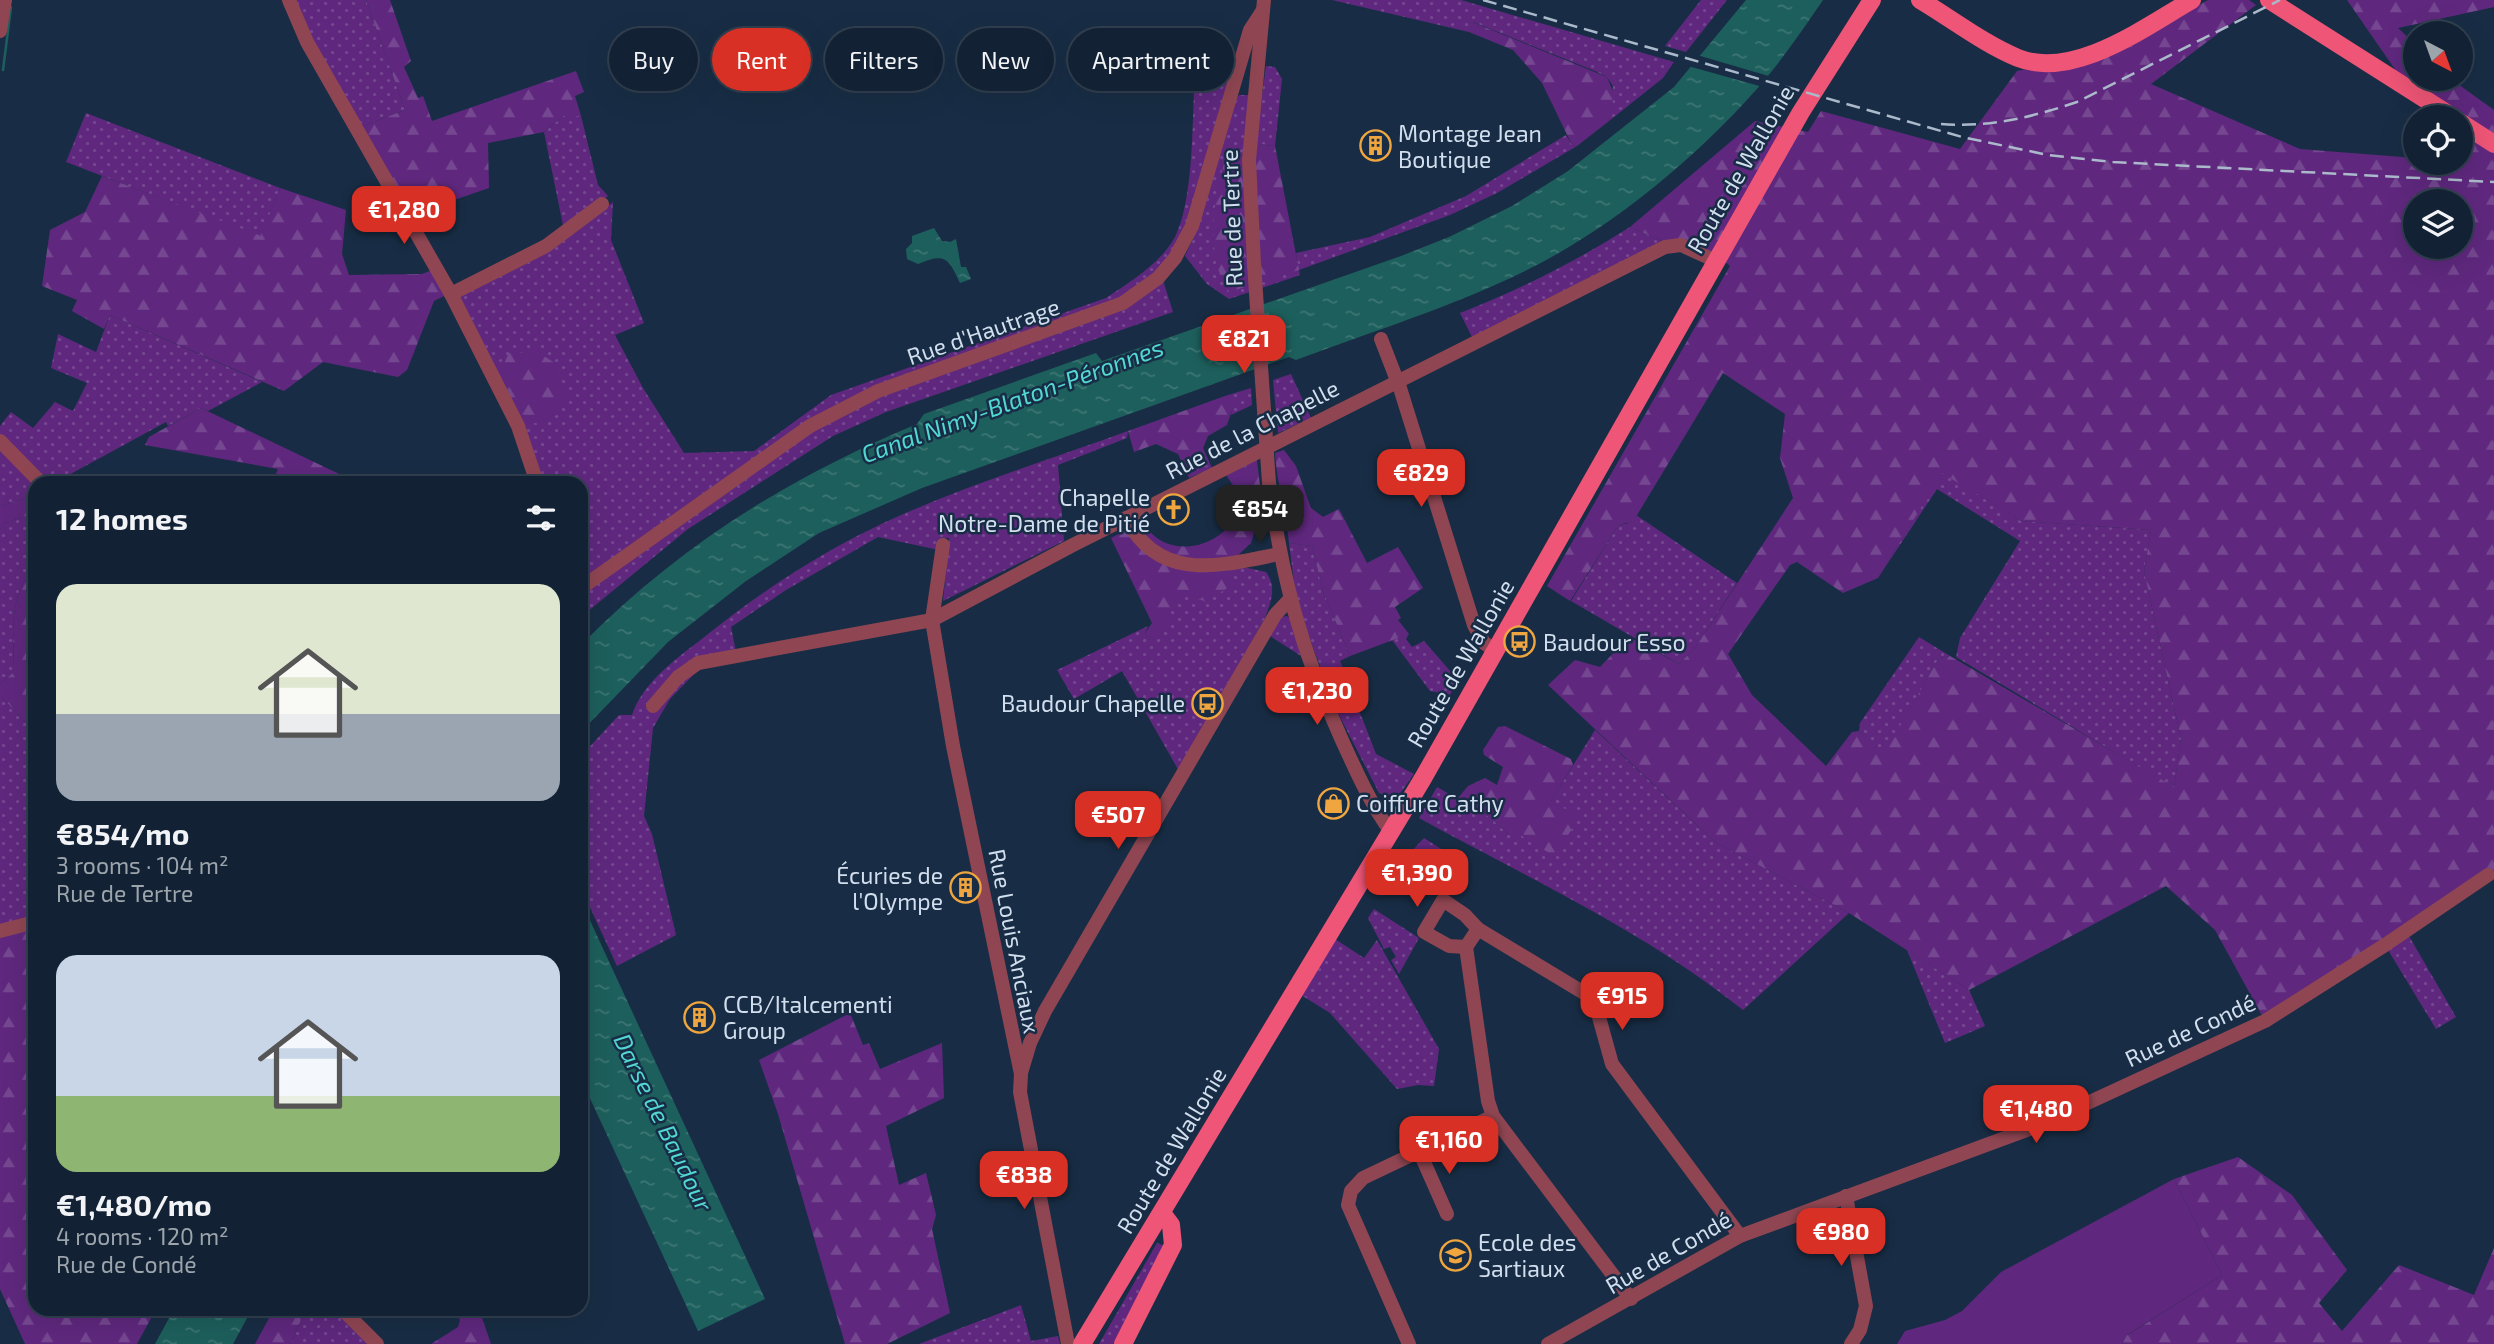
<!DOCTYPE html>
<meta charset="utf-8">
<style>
body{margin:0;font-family:"Exo 2",sans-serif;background:#1f2f40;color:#f1f3f6;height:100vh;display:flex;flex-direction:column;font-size:26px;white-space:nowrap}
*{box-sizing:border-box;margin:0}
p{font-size:23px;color:#9ca4ac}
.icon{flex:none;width:38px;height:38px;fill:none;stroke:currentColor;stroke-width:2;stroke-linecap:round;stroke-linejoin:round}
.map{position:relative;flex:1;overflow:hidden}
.side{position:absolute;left:28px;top:476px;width:560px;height:840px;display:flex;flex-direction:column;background:#122234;border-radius:21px;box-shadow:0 7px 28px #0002,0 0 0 2px #313f4f}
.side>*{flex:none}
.guide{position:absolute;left:609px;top:28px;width:665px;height:63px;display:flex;gap:14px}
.needle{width:46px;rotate:139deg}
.tools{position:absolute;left:2403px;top:21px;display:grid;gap:14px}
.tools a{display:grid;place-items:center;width:70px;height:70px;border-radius:50%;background:#122234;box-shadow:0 7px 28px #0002,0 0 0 2px #313f4f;font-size:35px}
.price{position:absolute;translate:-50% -60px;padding:0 16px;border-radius:14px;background:#d93025;color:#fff;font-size:23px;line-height:46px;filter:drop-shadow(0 2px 4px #0008)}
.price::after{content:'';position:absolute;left:50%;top:42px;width:21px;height:16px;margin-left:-10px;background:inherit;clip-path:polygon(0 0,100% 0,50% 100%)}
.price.on{background:#222;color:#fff}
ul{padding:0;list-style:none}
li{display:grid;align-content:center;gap:14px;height:371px;padding:0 28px}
li span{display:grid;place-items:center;height:217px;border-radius:21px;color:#555}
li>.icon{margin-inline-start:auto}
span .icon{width:126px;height:126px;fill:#fffc;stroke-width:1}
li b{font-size:30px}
h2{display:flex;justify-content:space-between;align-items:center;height:84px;padding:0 28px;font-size:30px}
.pill{padding:0 24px;border-radius:32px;background:#122234;box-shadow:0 7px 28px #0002,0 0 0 2px #313f4f;font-size:24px;line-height:63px}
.pill.on{background:#d93025;color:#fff}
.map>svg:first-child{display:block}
.green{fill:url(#green-dots)}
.forest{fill:url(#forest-firs);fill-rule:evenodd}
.pitch{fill:#5f287e}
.water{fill:url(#water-ripples)}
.pier{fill:#182d45}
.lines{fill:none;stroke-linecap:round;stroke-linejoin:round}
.stream{stroke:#1d5f5c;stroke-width:2.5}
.minor{stroke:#8f4652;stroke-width:14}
.major{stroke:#ef5576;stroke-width:18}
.rail{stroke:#abbacb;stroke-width:2.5;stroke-dasharray:14 7;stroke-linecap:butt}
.minor-bridge{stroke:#8f4652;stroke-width:14}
.labels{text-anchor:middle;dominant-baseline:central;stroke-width:5;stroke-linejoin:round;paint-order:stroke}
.poi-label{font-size:23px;fill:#d1deed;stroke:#182d45;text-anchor:start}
.street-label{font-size:23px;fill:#d1deed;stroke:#182d45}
.water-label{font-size:24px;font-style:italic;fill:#52d8d3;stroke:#182d45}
</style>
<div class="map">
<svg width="2494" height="1344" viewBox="0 0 2494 1344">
<defs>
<pattern id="green-dots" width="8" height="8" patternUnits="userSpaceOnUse" patternTransform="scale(1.75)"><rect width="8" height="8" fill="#5f287e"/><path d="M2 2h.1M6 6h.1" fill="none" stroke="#754791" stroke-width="1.8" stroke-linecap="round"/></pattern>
<pattern id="forest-firs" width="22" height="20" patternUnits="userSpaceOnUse" patternTransform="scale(1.75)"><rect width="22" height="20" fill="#5f287e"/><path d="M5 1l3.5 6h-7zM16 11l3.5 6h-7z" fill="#754791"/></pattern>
<pattern id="water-ripples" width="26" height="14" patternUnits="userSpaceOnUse" patternTransform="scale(1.75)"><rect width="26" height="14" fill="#1d5f5c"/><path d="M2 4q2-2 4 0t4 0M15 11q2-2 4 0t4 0" fill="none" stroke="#3d7674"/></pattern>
</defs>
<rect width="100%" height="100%" fill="#182d45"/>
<g class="green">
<polygon points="295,0 366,0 405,110 360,127 312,44"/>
<polygon points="1332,0 1461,0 1674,62 1663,78 1609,121 1613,86 1607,77 1595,71 1473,22 1469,32"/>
<polygon points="1701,0 1727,0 1686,52 1665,46"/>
<path d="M 1195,66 L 1232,78 L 1186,231 L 1161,274 L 1173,312 L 886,412 L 833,436 L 688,529 L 581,617 L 581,483 L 542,483 L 456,296 L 558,244 L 613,202 L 611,240 L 644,323 L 615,335 L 643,388 L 684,453 L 754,451 L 831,395 L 1106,298 C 1130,282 1161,263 1175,237 C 1195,197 1192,112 1195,66 Z"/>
<polygon points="1266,66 1275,67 1282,79 1275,146 1259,144 1298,270 1296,253 1370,237 1466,196 1566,135 1572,145 1577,146 1497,193 1450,215 1299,270 1300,275 1229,299 1207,284 1185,256 1198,228 1235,100 1239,95 1262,95"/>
<polygon points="86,113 280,188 261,237 66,162"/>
<polygon points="563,116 581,116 598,185 608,196 564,230 544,132"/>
<path d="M 1630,227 L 1664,242 L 1473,339 L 1460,313 C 1521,289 1575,262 1630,227 Z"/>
<polygon points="110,315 262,382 208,411 201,408 168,426 166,422 54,483 46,483 0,436 0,426 11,412 33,428 55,402 73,411 87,383 51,368 58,334 96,352"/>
<polygon points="1291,374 1311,418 1278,433 1273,380"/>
<polygon points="1251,388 1252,405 1231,415 1233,404 1225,396"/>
<path d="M 1128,431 L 1127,438 L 1058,465 L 1064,541 L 943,601 L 949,538 L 941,538 L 939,550 L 878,537 L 786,590 L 731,627 L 736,652 L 699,669 L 670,699 L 653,728 L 644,816 L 652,834 L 676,935 L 617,966 L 581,888 L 581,756 L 619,715 L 632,715 C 643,682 676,659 703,638 C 742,607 782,578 826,553 C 919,499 1027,468 1128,431 Z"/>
<polygon points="0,447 35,485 35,495 0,506"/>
<polygon points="1942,472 2021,521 2151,530 2144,571 2181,739 2174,788 1956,657 1960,638 2020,541 1937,489 1878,578"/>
<path d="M 35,513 L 35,567 C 7,596 14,634 14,672 L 0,684 L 0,529 L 5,523 Z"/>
<polygon points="1636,515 1737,583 1695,648 1679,664 1571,601 1618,526 1628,523"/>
<polygon points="1289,543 1312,546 1323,591 1350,656 1340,661 1376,754 1414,774 1399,795 1389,797 1379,793 1337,711 1297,605"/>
<path d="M 1243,567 L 1266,572 C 1277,587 1271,602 1265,618 L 1179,771 L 1122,671 L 1074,699 L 1057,670 L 1148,626 L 1145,633 L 1150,640 L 1165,627 L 1175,599 L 1232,568 Z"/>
<polygon points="1287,616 1290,619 1301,656 1270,636 1281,617"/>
<polygon points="1409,634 1406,639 1412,647 1424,641 1458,680 1450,695 1430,691 1392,640"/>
<polygon points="1919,637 1950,656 1939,658 1884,755 1859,731 1860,723"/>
<polygon points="0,695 35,733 35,918 0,927"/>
<path d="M 1595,730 L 1715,842 L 1849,913 L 1743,1010 C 1645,931 1528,878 1419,818 L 1437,787 L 1491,818 L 1509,835 L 1551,801 Z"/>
<polygon points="1424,838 1463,863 1444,894 1410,853"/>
<polygon points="1374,909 1419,938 1399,974 1391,960 1396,957 1390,947 1384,949 1368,918"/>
<polygon points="2406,931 2456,1017 2436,1029 2385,945"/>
<polygon points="1335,939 1364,958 1377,940 1439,1049 1434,1086 1418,1085 1397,1089 1330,1013 1301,995"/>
<polygon points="1907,950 1969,990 1985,1026 1945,1043"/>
<polygon points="1157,1243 1165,1246 1119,1344 1099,1344"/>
<polygon points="1021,1305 1031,1341 1058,1336 1060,1344 919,1344"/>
<polygon points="306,1309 333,1309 373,1344 290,1344"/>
</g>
<g class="forest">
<polygon points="366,0 390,0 411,61 404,67 418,98 423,96 432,121 576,71 584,92 575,96 581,116 563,116 544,132 488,143 489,188 451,201 415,223 360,127 405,110"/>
<path d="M 2208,0 L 2249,0 L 2256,5 L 2151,84 L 2300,149 L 2415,158 L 2415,163 L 2460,163 L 2460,117 L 2428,117 L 2347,0 L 2494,0 L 2494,7 L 2398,28 L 2415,44 L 2415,79 L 2451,79 L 2494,110 L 2494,877 L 2265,1021 L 2215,930 L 2166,886 L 1969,990 L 1849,913 L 1715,842 L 1548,685 L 1575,660 L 1600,667 L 1629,637 L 1679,664 L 1695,648 L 1793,498 L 1780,458 L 1785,414 L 1723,373 L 1634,520 L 1618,526 L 1570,601 L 1547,586 L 1730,266 L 1715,253 L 1684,240 L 1664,242 L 1630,227 L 1755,121 L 1808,132 L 1821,111 L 1960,149 L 2017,71 C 2035,66 2054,74 2076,67 C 2123,52 2165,23 2208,0 ZM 2415,201 L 2460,201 L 2460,247 L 2415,247 ZM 1942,473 L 2021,521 L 2151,530 L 2144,571 L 2181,739 L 2174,787 L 1950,656 L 1939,658 L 1884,754 L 1859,731 L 1852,732 L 1826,766 L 1752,695 L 1728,654 L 1790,565 L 1797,562 L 1843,593 L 1878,578 Z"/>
<polygon points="1472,22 1607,77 1614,94 1609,121 1577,146 1572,145 1542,83 1513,50 1469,32"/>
<path d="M 1259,144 L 1275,146 L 1299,270 L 1229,292 C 1204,256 1213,194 1227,155 Z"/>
<polygon points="102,176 261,236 280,188 346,210 342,254 349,275 422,274 432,270 446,295 434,301 407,370 398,377 323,362 284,391 110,315 104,329 72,311 77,300 42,286 50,230 85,212"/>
<polygon points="538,352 553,362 569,402 544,425 521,420 498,376 509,353"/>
<polygon points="1225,396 1234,404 1227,425 1208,436 1203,448 1212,468 1189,478 1178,454 1156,444 1134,452 1128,431"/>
<polygon points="201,408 358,483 309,483 291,476 279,483 273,480 278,469 145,445 149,437"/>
<path d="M 1284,450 L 1296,466 L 1311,508 L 1323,517 L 1339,509 L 1367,563 L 1398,547 L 1423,588 L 1395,607 L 1401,618 L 1398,620 L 1409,634 L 1350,656 L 1323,591 L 1312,546 L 1289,543 C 1286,512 1277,484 1275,453 Z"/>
<path d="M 1256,453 L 1260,485 L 1259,518 L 1251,543 L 1235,558 L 1232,585 L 1206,602 L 1188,594 L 1175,599 C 1170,615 1167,634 1150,640 L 1145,633 L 1152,623 L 1111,538 L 1138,524 L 1145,525 C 1166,559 1216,550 1235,518 C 1238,514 1242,509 1241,503 C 1241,494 1228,479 1223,470 Z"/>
<polygon points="35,495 35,513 5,523 0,529 0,506"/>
<path d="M 35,567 L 35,733 L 0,695 L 0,684 L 14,672 C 14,634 7,596 35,567 Z"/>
<polygon points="1505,726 1571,759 1573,765 1551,801 1580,817 1554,856 1519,834 1509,835 1491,818 1458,798 1468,786 1485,778 1497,785 1503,767 1484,755 1483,750 1498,727"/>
<polygon points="35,922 35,1309 156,1309 137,1344 25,1344 0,1289 0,931"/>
<polygon points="850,1013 863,1045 869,1043 880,1069 942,1043 944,1098 886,1126 899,1185 926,1173 936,1215 932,1229 950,1313 887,1344 845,1344 778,1114 759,1060"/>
<polygon points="2238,1157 2292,1195 2347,1270 2319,1303 2342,1331 2399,1265 2474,1295 2494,1248 2494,1344 2122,1344 2126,1336 2222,1275 2174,1179"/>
<polygon points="274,1309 306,1309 290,1344 255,1344"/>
<polygon points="454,1309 479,1309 491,1344 431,1344 458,1327 460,1320"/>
</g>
<polygon class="pitch" points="2174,1179 2222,1275 2127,1335 2122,1344 1897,1344 1905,1331 1945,1320 1962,1311 2001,1272"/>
<g class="water">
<path d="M 1746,0 L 1823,0 C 1805,26 1787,53 1767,77 C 1712,143 1631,212 1557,254 C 1476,300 1383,327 1296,360 L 1289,357 L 922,488 L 819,533 L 746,581 L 668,642 L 581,732 L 581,645 C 680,545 788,478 917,424 L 924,414 L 1096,353 L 1102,361 L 1401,256 L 1449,237 L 1512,206 L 1568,171 L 1674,87 Z"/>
<path d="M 934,228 L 942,241 L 950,242 L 956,239 L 961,267 L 966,267 L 971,279 L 960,283 C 948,257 945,253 918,264 L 907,259 L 906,249 L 912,243 L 912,236 Z"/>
<polygon points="581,901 765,1299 698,1331 581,1079"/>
<polygon points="174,1309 252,1309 233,1344 155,1344"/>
</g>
<polygon class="pier" points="1697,55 1772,77 1763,87 1688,66"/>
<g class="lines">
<polyline class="stream" points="3,70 11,7"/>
<g class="minor">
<polyline points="289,0 307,42 451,294 518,426 537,483"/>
<polyline points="0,31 5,0"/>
<polyline points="1254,264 1249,160 1264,0"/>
<polyline points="451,294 546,246 602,204"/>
<polyline points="1381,339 1400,388 1474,625 1484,643 1495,650"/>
<polyline points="0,441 41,483"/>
<path d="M 1269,483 C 1282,578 1301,650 1341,738 C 1356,771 1370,803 1391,832"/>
<path d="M 1126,518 C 1159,583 1220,566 1279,554"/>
<polyline points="943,545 932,620 953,746 1021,1074 1020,1092 1068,1344"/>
<polyline points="581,588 810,426 878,391 1123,303 1158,278 1175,258 1192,226 1250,30 1263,10"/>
<polyline points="653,706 678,677 698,663 932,620 1071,546 1665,247 1681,245 1716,261"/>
<polyline points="0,931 35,922"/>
<polyline points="1466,947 1478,929 1594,999 1612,1064 1740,1236"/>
<polyline points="1466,947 1488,1101 1493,1116 1631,1299"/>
<polyline points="1466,947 1449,946 1424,932 1443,900 1465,915 1478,929"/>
<polyline points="1021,1073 1030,1043 1045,1011 1275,615 1289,600"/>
<polyline points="1420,1153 1447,1214"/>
<polyline points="1846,1196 1866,1306 1860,1330 1851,1344"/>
<polyline points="342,1309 377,1344"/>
<polyline points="1409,1344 1348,1205 1351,1191 1363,1178 1493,1116"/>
<polyline points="1548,1344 1740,1236 2040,1125 2265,1021 2385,945 2488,875"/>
</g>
<g class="major">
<path d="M 1920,0 C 1952,19 1984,44 2018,58 C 2074,80 2145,27 2192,0"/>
<polyline points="2269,0 2453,117"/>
<polyline points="2460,122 2494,144"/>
<polyline points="1082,1344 1422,780 1801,112 1872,0"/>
<polyline points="1123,1344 1173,1245 1171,1225 1162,1213"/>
</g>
<g class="rail">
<polyline points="1483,0 1962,137 2048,155 2113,162 2494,182"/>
<path d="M 1941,124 C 1989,128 2032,117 2077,102 L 2280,0"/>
</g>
<polyline class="minor-bridge" points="1254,264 1269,483"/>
</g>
<defs>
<symbol id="building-ring" viewBox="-11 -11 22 22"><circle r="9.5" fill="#182d45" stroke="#f0a63f" stroke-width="1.5"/><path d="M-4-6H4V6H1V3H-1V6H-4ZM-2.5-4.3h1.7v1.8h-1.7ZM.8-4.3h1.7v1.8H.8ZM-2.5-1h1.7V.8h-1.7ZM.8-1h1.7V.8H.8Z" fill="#f0a63f"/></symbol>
<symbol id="church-ring" viewBox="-11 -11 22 22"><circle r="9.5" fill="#182d45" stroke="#f0a63f" stroke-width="1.5"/><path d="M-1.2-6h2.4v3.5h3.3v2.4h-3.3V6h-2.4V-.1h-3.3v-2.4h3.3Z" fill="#f0a63f"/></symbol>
<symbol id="bus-ring" viewBox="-11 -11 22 22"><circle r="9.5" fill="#182d45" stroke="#f0a63f" stroke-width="1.5"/><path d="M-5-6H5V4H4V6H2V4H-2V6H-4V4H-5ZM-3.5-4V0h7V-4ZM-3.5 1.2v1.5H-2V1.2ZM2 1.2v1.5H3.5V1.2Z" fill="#f0a63f"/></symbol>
<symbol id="shop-ring" viewBox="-11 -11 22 22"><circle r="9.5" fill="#182d45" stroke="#f0a63f" stroke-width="1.5"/><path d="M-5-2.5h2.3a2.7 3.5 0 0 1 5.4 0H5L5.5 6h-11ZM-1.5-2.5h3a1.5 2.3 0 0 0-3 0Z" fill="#f0a63f"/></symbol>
<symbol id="school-ring" viewBox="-11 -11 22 22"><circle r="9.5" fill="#182d45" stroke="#f0a63f" stroke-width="1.5"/><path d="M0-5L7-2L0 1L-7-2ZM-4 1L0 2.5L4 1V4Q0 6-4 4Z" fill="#f0a63f"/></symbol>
</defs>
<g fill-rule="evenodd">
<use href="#building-ring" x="1358" y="128" width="35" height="35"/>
<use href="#church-ring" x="1156" y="492" width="35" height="35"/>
<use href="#bus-ring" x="1502" y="624" width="35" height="35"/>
<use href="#bus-ring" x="1190" y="686" width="35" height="35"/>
<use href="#shop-ring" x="1316" y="786" width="35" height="35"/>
<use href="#building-ring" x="948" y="870" width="35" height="35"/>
<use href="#building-ring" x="682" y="1000" width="35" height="35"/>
<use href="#school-ring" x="1438" y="1238" width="35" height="35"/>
</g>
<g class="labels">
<g class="poi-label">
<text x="1398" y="133">Montage Jean<tspan x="1398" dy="26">Boutique</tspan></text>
<text x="1150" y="497" text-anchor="end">Chapelle<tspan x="1150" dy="26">Notre-Dame de Pitié</tspan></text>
<text x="1543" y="642">Baudour Esso</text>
<text x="1185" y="703" text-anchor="end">Baudour Chapelle</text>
<text x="1356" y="803">Coiffure Cathy</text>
<text x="943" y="875" text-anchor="end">Écuries de<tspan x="943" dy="26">l'Olympe</tspan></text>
<text x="723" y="1004">CCB/Italcementi<tspan x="723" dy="26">Group</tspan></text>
<text x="1478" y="1242">Ecole des<tspan x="1478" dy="26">Sartiaux</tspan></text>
</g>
<g class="street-label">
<text transform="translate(1740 169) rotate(-60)">Route de Wallonie</text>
<text transform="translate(1231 218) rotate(-92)">Rue de Tertre</text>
<text transform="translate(983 331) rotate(-19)">Rue d'Hautrage</text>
<text transform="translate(1252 429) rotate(-27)">Rue de la Chapelle</text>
<text transform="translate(1460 663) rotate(-60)">Route de Wallonie</text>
<text transform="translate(1015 941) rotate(79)">Rue Louis Anciaux</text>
<text transform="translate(2190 1030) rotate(-25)">Rue de Condé</text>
<text transform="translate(1171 1150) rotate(-59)">Route de Wallonie</text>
<text transform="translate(1668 1252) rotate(-30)">Rue de Condé</text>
</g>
<g class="water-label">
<text transform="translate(1012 400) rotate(-20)">Canal Nimy-Blaton-Péronnes</text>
<text transform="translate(664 1122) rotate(64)">Darse de Baudour</text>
</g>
</g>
</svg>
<div class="tools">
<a><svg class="needle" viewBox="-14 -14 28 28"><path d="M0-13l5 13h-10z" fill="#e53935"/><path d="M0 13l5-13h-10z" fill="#9ca4ac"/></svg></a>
<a><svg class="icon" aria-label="locate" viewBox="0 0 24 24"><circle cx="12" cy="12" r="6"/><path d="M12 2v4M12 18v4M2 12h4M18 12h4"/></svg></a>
<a><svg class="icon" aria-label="layers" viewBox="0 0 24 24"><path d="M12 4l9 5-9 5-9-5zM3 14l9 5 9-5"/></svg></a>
</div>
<b class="price" style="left:404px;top:246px">€1,280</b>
<b class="price" style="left:1244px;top:375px">€821</b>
<b class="price" style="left:1421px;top:509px">€829</b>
<b class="price on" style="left:1260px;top:545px">€854</b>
<b class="price" style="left:1317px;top:727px">€1,230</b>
<b class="price" style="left:1118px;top:851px">€507</b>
<b class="price" style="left:1417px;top:909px">€1,390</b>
<b class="price" style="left:1622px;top:1032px">€915</b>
<b class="price" style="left:2036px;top:1145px">€1,480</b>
<b class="price" style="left:1449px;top:1176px">€1,160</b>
<b class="price" style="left:1024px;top:1211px">€838</b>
<b class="price" style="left:1841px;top:1268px">€980</b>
<div class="guide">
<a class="pill">Buy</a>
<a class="pill on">Rent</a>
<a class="pill">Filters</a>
<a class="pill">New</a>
<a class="pill">Apartment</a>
</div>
<section class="side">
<h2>12 homes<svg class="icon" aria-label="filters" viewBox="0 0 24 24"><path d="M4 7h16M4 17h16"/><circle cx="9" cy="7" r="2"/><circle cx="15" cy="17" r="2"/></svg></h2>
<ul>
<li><span style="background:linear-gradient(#dfe7d0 60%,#9aa5b1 0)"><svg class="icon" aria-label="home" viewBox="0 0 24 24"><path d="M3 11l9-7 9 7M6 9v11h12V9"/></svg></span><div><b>€854/mo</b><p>3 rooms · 104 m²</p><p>Rue de Tertre</p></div></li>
<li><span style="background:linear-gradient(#c9d6e8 65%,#8fb573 0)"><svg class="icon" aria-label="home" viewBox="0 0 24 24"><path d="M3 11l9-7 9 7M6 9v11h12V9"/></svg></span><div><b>€1,480/mo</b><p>4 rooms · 120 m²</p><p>Rue de Condé</p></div></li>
</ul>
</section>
</div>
